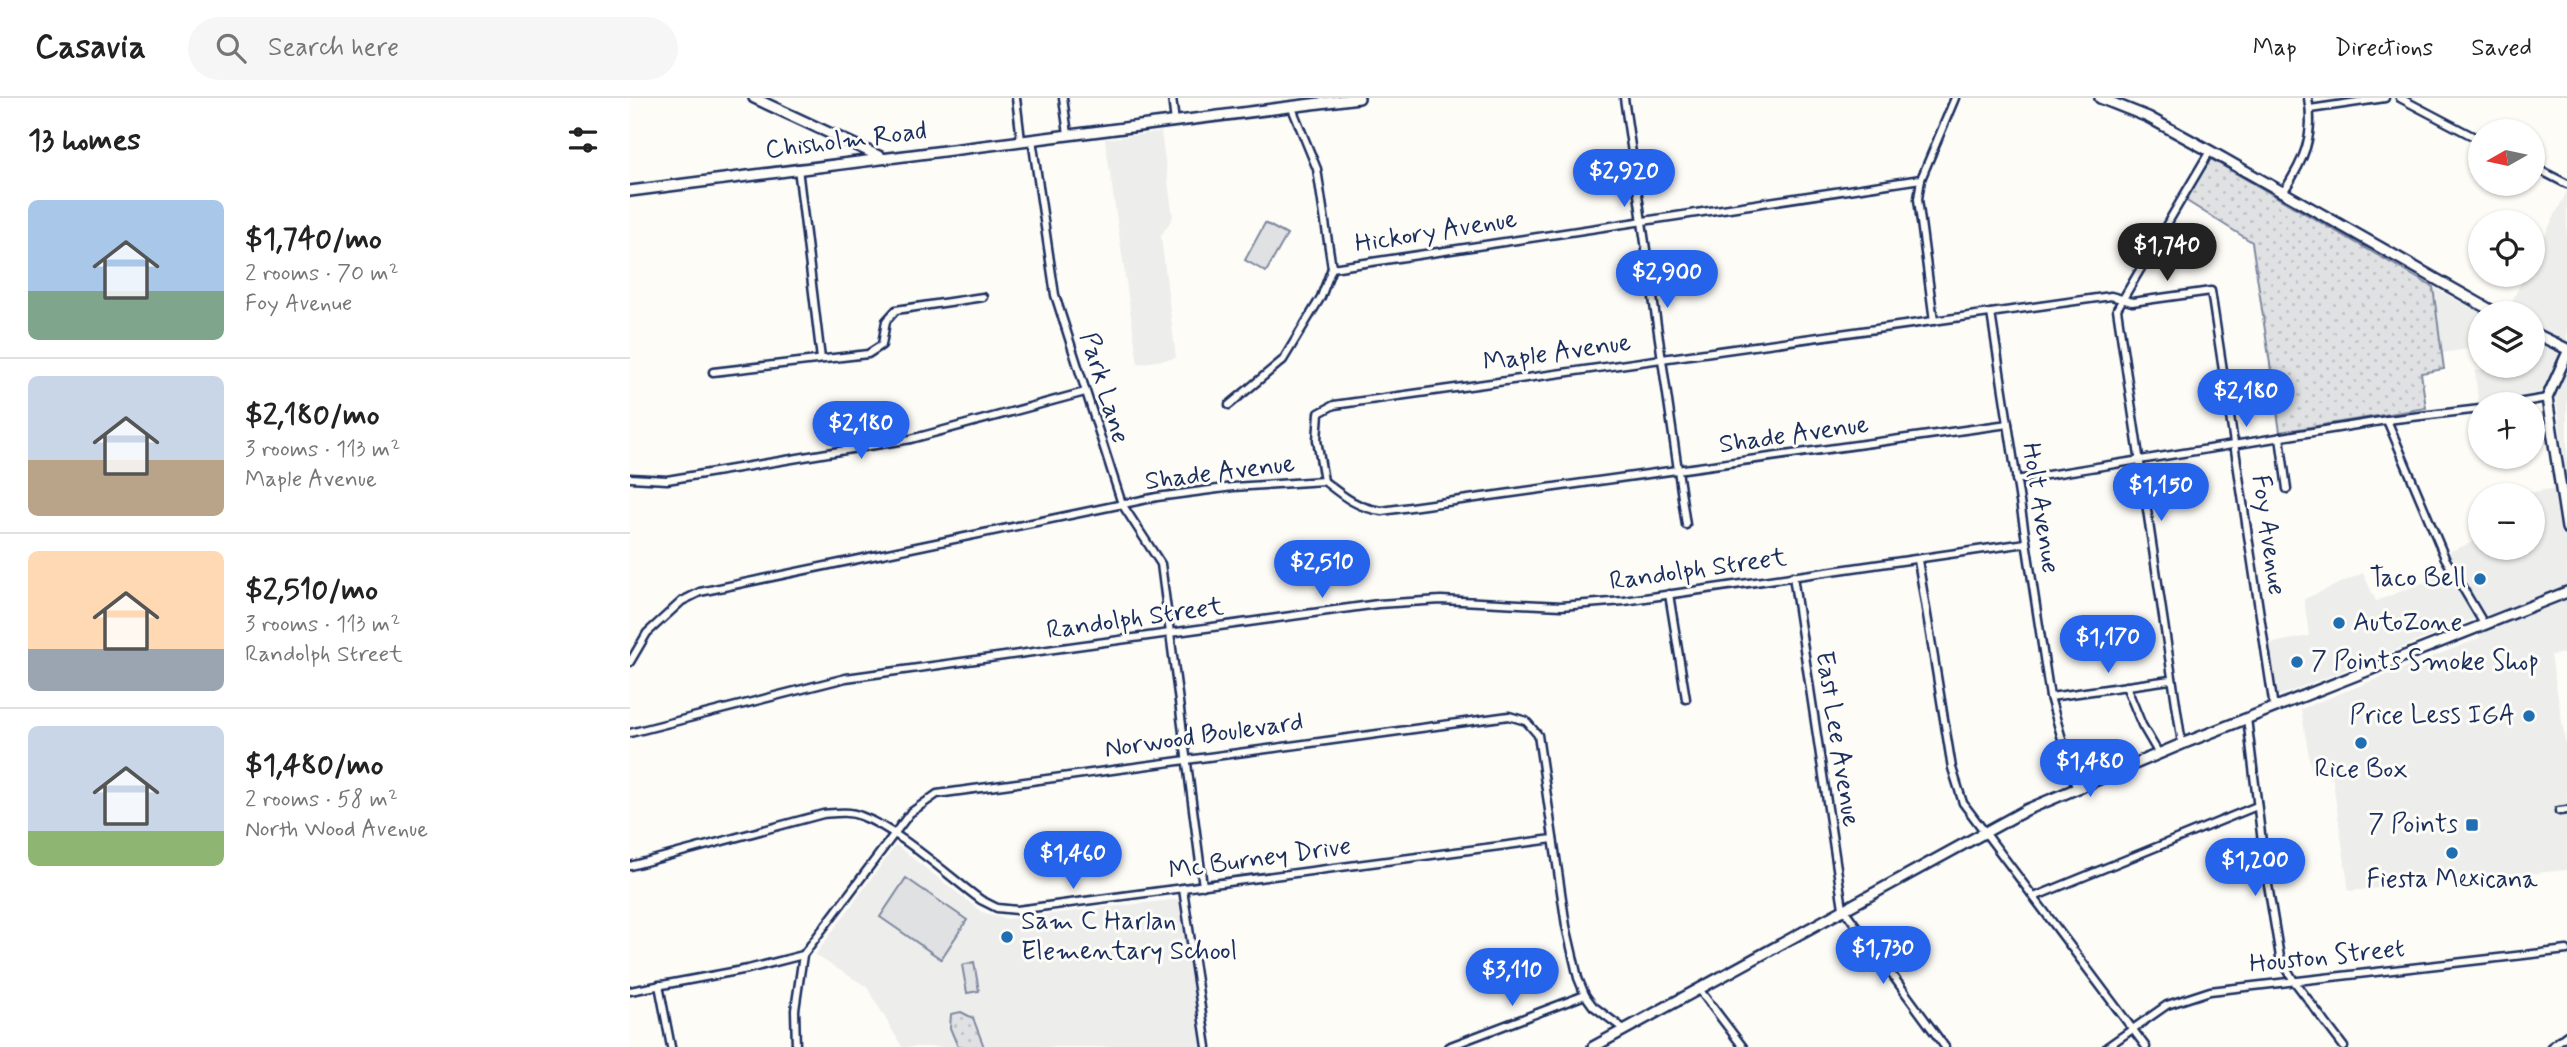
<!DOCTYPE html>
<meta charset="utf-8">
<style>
body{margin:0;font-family:Mynerve,sans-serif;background:#f6f6f6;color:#222;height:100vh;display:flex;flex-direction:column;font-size:26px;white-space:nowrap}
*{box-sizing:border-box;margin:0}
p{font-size:23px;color:#767676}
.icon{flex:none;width:38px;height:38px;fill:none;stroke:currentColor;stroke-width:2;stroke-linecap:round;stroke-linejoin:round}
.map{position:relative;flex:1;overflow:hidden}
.panel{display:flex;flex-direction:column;background:#fff;width:630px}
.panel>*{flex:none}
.needle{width:46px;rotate:261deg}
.controls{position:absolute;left:1838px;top:21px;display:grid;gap:14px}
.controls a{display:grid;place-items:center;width:77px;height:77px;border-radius:50%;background:#fff;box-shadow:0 2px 5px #0004;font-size:35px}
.price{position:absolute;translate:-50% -60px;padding:0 16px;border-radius:24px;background:#2563eb;color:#fff;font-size:23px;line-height:46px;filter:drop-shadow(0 2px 4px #0008)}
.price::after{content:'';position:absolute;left:50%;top:42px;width:21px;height:16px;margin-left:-10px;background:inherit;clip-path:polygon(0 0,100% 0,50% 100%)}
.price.on{background:#222;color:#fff}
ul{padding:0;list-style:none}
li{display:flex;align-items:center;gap:21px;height:175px;padding:0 28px}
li+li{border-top:2px solid #e0e0e0}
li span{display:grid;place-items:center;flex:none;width:196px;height:140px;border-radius:10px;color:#555}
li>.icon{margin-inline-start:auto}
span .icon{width:84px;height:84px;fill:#fffc;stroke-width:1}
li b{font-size:30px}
h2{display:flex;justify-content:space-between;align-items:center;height:84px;padding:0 28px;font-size:30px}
header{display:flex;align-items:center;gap:42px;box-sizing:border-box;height:98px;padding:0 35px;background:#fff;border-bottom:2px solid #e0e0e0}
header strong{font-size:33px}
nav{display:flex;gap:38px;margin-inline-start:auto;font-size:24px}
.search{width:490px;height:63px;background:#f6f6f6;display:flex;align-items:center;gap:18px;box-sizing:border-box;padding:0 24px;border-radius:38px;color:#767676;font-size:26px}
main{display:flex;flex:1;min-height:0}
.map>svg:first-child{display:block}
.built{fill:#edeeec}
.grass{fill:#e0e1e3;stroke:#7e88a0;stroke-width:2}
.park{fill:url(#park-dots);stroke:#7e88a0;stroke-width:2}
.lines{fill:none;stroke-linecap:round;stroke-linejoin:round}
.street-casing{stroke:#1b2f5e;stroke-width:11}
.secondary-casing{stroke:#1b2f5e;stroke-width:14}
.street{stroke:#fdfcf7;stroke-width:6}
.secondary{stroke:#fdfcf7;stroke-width:9}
.poi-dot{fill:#1f6fb2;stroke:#fdfcf7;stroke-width:2.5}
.labels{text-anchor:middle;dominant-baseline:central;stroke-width:6;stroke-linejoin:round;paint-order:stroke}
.street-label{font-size:26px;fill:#1b2f5e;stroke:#fdfcf7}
.poi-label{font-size:26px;fill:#1b2f5e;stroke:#fdfcf7;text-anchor:end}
</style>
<header>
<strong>Casavia</strong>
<div class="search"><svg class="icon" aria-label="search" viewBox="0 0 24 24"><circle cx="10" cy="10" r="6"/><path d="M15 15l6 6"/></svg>Search here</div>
<nav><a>Map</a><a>Directions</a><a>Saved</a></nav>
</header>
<main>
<section class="panel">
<h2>13 homes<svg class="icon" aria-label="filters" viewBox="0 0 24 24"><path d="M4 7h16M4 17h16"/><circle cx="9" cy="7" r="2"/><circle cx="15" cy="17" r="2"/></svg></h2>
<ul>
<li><span style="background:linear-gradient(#a9c7e8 65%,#7fa58c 0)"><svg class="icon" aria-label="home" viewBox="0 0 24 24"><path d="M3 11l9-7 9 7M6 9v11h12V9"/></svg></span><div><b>$1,740/mo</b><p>2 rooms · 70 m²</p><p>Foy Avenue</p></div></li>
<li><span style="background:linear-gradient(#c9d6e8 60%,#b9a48a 0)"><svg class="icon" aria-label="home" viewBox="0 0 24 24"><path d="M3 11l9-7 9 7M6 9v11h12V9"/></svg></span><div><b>$2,180/mo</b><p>3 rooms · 113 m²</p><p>Maple Avenue</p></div></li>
<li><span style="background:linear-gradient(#ffd9b3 70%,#9aa5b1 0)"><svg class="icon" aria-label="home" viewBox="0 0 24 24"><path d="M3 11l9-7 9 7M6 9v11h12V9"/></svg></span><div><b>$2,510/mo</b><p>3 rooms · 113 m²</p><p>Randolph Street</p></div></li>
<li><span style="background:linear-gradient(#c9d6e8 75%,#8fb573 0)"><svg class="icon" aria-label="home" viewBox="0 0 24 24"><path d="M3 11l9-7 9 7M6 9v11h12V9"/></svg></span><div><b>$1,480/mo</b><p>2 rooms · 58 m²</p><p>North Wood Avenue</p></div></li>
</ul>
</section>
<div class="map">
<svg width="1937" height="949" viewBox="0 0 1937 949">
<defs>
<pattern id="park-dots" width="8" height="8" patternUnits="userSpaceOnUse" patternTransform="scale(1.75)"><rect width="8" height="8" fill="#e0e1e3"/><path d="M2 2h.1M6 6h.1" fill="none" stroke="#c0c1c5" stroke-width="1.8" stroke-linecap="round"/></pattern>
</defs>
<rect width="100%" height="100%" fill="#fdfcf7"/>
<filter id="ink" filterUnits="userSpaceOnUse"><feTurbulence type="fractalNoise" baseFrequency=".0143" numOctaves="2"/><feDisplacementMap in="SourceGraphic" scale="14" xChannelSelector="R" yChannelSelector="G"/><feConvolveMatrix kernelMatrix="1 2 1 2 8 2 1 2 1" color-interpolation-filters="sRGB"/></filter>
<g filter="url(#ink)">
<g class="built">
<polygon points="531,34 543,119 531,138 546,260 508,266 475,41"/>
<polygon points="1937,93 1937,378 1925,293 1848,304 1845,273 1870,268 1902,268 1902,215 1876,215 1895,177 1902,177 1902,163"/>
<polygon points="1803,189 1851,215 1850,249 1812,255"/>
<polygon points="1937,388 1937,555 1921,557 1937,654 1937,772 1719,793 1701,671 1682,677 1671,611 1850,540 1846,520 1646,599 1638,546 1679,538 1674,501 1733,475 1746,503 1826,472 1816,455 1850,441 1850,450 1902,450 1902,397 1886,397"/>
<polygon points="266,747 352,814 377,821 549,801 572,949 272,949 237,889 185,857"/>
</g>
<g class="grass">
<polygon points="635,125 657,137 636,174 615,162"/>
<polygon points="276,780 337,822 311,861 250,819"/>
<polygon points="344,864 349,893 337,895 332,867"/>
</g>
<g class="park">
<polygon points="1579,60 1803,189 1814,271 1791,275 1796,310 1650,334 1622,144 1555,102"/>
<polygon points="331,914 343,920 354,949 328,949 320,930 321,916"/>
</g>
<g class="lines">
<defs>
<g id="street">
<polyline points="386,0 391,42"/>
<polyline points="433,0 438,36"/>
<polyline points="542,0 545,24"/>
<polyline points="994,0 1056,427"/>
<polyline points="1770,0 1850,42"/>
<polyline points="1680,11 1755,0"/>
<polyline points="402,41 425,197 492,406 531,466 573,788"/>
<polyline points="1902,68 1937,86"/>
<polyline points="168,70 191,261"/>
<path d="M 1654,93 C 1674,62 1685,38 1678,0"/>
<polyline points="702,170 1291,81"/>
<polyline points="1361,215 1420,599 1446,690"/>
<polyline points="1304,223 1288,101 1291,81 1325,0"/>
<polyline points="83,274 238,256 252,247 256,223 266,212 353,199"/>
<polyline points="1881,306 1917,300"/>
<polyline points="599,307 653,262 691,199 702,170 687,71 662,10"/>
<polyline points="1757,322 1815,460 1854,526"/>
<polyline points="1650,339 1657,391"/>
<polyline points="0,380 37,382 281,341 455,294"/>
<polyline points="1386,382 1757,322 1850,311"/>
<polyline points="694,383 687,342 689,315 704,307 1481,198 1502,204 1581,193 1644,610"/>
<polyline points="1288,462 1322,670 1333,705 1516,949"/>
<polyline points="1163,478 1213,810 1315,949"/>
<polyline points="1039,496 1056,601"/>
<path d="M 0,564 L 17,535 L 52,503 L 70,494 L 527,399 L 603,389 L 694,383 C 713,398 727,410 752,413 L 1378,326"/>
<polyline points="1496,588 1512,627 1529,656"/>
<polyline points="1420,599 1540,582"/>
<polyline points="1617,620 1635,769 1650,859 1664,883 1714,949"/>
<polyline points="0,635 216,580 748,506 811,502 931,508 994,503 1396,445"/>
<polyline points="1552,646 1487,211 1580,53"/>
<polyline points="1929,713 1937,712"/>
<path d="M 0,768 L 193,716 C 206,715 219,713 231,718 C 269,732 317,777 351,802 L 367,810 L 387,812 L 923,741"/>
<polyline points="553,791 577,949"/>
<polyline points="1404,799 1627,708"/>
<polyline points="29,887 41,949"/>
<polyline points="1069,891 1113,949"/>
<polyline points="0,893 118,871 173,857 280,715 307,696 879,618 896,623 908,637 936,828 948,880 955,897 963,908 995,932"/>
<polyline points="166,949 165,912 173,857"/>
<polyline points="818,949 955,897"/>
<polyline points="1477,949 1537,907 1580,893 1937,852"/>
<polyline points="1921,949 1937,937"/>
</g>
<g id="secondary">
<polyline points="124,0 251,59"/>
<polyline points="1470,0 1518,19 1580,53 1866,215"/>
<polyline points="0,93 729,0"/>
<polyline points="1902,234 1937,251"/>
<polyline points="1937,256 1917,300 1937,430"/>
<polyline points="963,949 1396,712 1552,646 1937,494"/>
</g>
</defs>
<use href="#street" class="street-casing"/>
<use href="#secondary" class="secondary-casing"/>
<use href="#street" class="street"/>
<use href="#secondary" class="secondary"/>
</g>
</g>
<g class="poi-dot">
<circle cx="1850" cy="481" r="7"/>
<circle cx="1709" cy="525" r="7"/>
<circle cx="1667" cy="564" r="7"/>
<circle cx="1899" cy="618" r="7"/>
<circle cx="1731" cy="645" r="7"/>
<rect x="1835" y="720" width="14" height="14" rx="3.5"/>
<circle cx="1822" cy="755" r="7"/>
<circle cx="377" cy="839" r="7"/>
</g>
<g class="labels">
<g class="street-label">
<text transform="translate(216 43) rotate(-7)">Chisholm Road</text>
<text transform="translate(806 134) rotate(-9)">Hickory Avenue</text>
<text transform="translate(927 255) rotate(-8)">Maple Avenue</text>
<text transform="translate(474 290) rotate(73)">Park Lane</text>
<text transform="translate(1164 337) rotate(-8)">Shade Avenue</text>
<text transform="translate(590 375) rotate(-7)">Shade Avenue</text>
<text transform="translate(1410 410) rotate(81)">Holt Avenue</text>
<text transform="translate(1638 437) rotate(82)">Foy Avenue</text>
<text transform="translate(1068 472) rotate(-8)">Randolph Street</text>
<text transform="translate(505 521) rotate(-8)">Randolph Street</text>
<text transform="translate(574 638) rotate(-8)">Norwood Boulevard</text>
<text transform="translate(1207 641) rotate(81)">East Lee Avenue</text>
<text transform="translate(630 761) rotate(-8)">Mc Burney Drive</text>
<text transform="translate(1697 859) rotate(-6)">Houston Street</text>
</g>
<g class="poi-label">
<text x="1836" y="481">Taco Bell</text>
<text x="1723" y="525" text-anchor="start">AutoZone</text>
<text x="1681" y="564" text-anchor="start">7 Points Smoke Shop</text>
<text x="1885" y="618">Price Less IGA</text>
<text x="1731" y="672" text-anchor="middle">Rice Box</text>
<text x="1828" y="727">7 Points</text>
<text x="1822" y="782" text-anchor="middle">Fiesta Mexicana</text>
<text x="391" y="824" text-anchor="start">Sam C Harlan<tspan x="391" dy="30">Elementary School</tspan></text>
</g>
</g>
</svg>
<div class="controls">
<a><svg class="needle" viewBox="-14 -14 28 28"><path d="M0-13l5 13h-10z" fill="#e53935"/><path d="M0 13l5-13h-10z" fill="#767676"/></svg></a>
<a><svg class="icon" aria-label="locate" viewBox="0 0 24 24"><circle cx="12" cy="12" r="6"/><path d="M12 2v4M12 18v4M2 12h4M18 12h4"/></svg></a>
<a><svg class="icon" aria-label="layers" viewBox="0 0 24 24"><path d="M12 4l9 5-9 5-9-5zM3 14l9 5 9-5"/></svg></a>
<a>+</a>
<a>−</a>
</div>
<b class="price" style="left:994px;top:111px">$2,920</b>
<b class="price on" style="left:1537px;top:185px">$1,740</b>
<b class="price" style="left:1037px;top:212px">$2,900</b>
<b class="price" style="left:1616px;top:331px">$2,180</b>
<b class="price" style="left:231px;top:363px">$2,180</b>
<b class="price" style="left:1531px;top:425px">$1,150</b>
<b class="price" style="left:692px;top:502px">$2,510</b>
<b class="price" style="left:1478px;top:577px">$1,170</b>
<b class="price" style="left:1460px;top:701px">$1,480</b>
<b class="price" style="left:443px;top:793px">$1,460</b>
<b class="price" style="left:1625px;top:800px">$1,200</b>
<b class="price" style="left:1253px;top:888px">$1,730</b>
<b class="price" style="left:882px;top:910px">$3,110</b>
</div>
</main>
